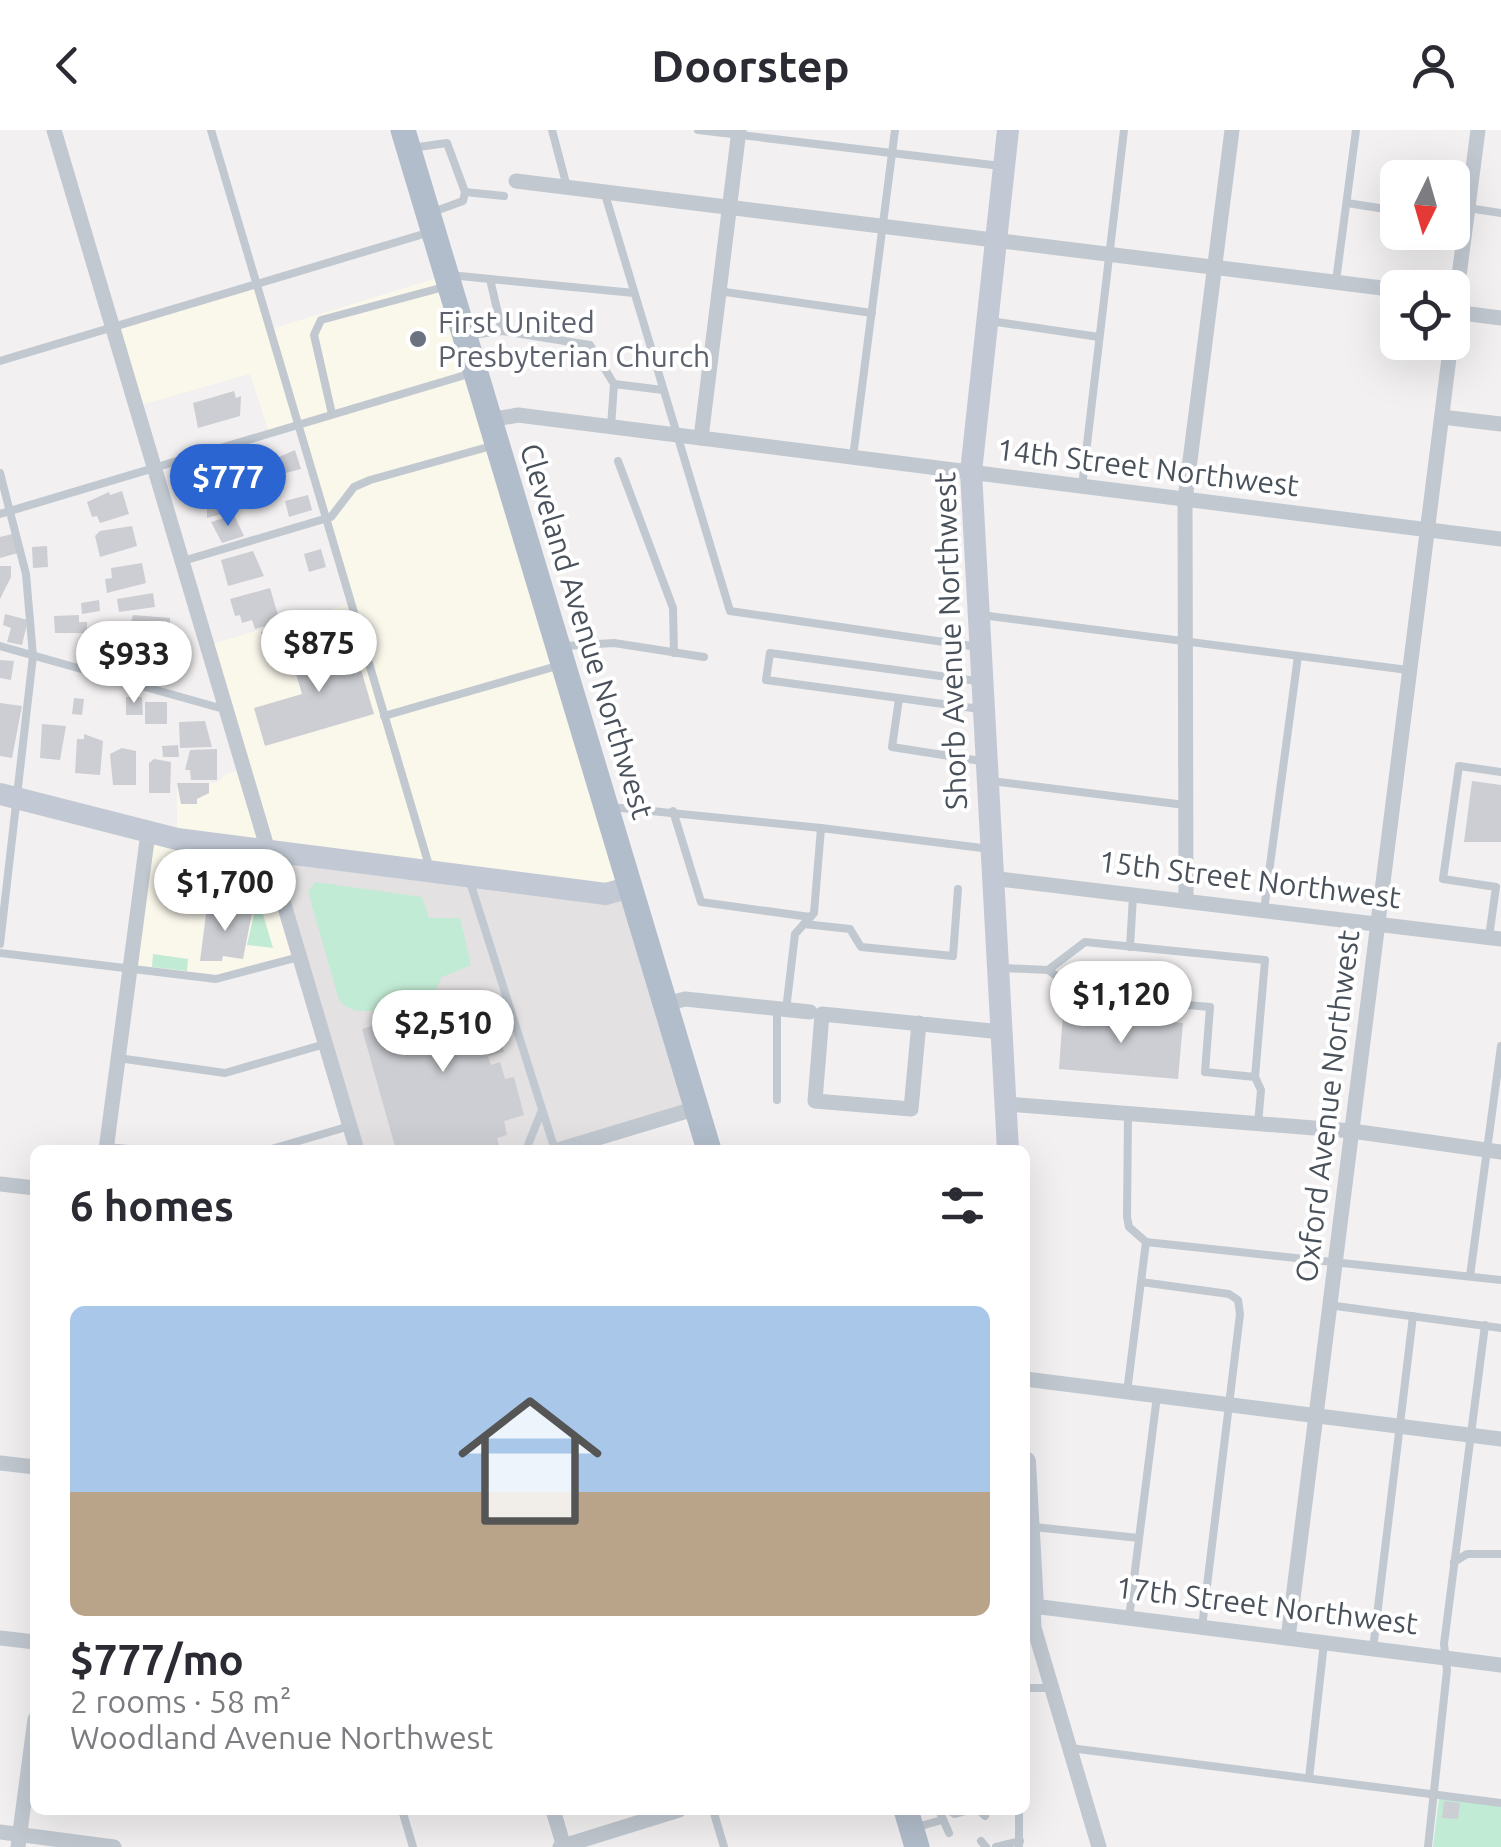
<!DOCTYPE html>
<meta charset="utf-8">
<style>
body{margin:0;font-family:Ubuntu,sans-serif;background:#f7f7f7;color:#2b2b33;height:100vh;display:flex;flex-direction:column;font-size:38px;white-space:nowrap}
*{box-sizing:border-box;margin:0}
p{font-size:32px;color:#7c7c81}
.icon{flex:none;width:55px;height:55px;fill:none;stroke:currentColor;stroke-width:2;stroke-linecap:round;stroke-linejoin:round}
.map{position:relative;flex:1;overflow:hidden}
.details{position:absolute;left:30px;top:1015px;width:1000px;height:670px;display:flex;flex-direction:column;background:#fff;border-radius:15px;box-shadow:0 10px 40px #0002}
.details>*{flex:none}
.needle{width:65px;rotate:185deg}
.buttons{position:absolute;left:1380px;top:30px;display:grid;gap:20px}
.buttons a{display:grid;place-items:center;width:90px;height:90px;border-radius:15px;background:#fff;box-shadow:0 10px 40px #0002;font-size:50px}
.price{position:absolute;translate:-50% -85px;padding:0 22px;border-radius:35px;background:#fff;color:#222;font-size:32px;line-height:65px;filter:drop-shadow(0 2px 5px #0008)}
.price::after{content:'';position:absolute;left:50%;top:60px;width:30px;height:22px;margin-left:-15px;background:inherit;clip-path:polygon(0 0,100% 0,50% 100%)}
.price.active{background:#2a65d1;color:#fff}
ul{padding:0;list-style:none}
li{display:grid;align-content:center;gap:20px;height:530px;padding:0 40px}
li+li{border-top:2px solid #e1e1e2}
li span{display:grid;place-items:center;height:310px;border-radius:15px;color:#555}
li>.icon{margin-inline-start:auto}
span .icon{width:180px;height:180px;fill:#fffc;stroke-width:1}
li b{font-size:42px}
h2{display:flex;justify-content:space-between;align-items:center;height:120px;padding:0 40px;font-size:42px}
header{display:flex;justify-content:space-between;align-items:center;height:130px;padding:0 40px;background:#fff;font-size:45px;font-weight:700}
.map>svg:first-child{display:block}
.commercial{fill:#faf7eb}
.education{fill:#e3e1e1}
.green{fill:#c2ebd5}
.building{fill:#cdced3}
.lines{fill:none;stroke-linecap:round;stroke-linejoin:round}
.lane{stroke:#c1c8d0;stroke-width:8}
.street{stroke:#c1c8d0;stroke-width:15}
.secondary{stroke:#c2c9d4;stroke-width:22}
.primary{stroke:#b2bdcb;stroke-width:25}
.worship-dot{fill:#6b7280;stroke:#fff;stroke-width:4}
.labels{text-anchor:middle;dominant-baseline:central;stroke-width:8;stroke-linejoin:round;paint-order:stroke}
.worship-label{font-size:30px;fill:#5b616d;stroke:#fff;text-anchor:start}
.street-label{font-size:30px;fill:#49515b;stroke:#fff}
</style>
<header><svg class="icon" aria-label="back" viewBox="0 0 24 24"><path d="M15 5l-7 7 7 7"/></svg>Doorstep<svg class="icon" aria-label="person" viewBox="0 0 24 24"><circle cx="12" cy="8" r="4"/><path d="M4 21q1-7 8-7t8 7"/></svg></header>
<div class="map">
<svg width="1501" height="1717" viewBox="0 0 1501 1717">
<rect width="100%" height="100%" fill="#f2f0f0"/>
<polygon class="commercial" points="447,145 630,757 216,849 129,841 148,703 177,708 177,654 217,653 224,645 245,639 208,515 349,474 298,295 269,303 250,244 137,276 112,197 257,154 271,199"/>
<polygon class="education" points="269,721 630,757 697,978 558,1020 357,1020"/>
<g class="green">
<path d="M 315,752 L 422,767 L 429,788 L 460,788 L 471,835 L 442,847 L 435,861 C 411,869 358,896 339,870 L 308,762 Z"/>
<polygon points="255,780 262,781 273,818 247,815"/>
<polygon points="153,824 188,829 187,841 152,837"/>
<polygon points="1439,1668 1501,1676 1501,1717 1433,1717"/>
</g>
<g class="building">
<polygon points="234,261 236,268 241,266 240,286 198,298 193,273"/>
<polygon points="295,320 301,339 275,346 270,331"/>
<polygon points="222,329 223,333 232,331 239,352 198,364 191,338"/>
<polygon points="238,356 240,379 207,388 207,368"/>
<polygon points="122,361 129,384 100,393 97,386 92,387 87,372 109,362 110,365"/>
<polygon points="308,365 312,380 289,387 285,371"/>
<polygon points="234,385 244,406 222,413 211,392"/>
<polygon points="132,396 137,416 100,427 95,406 100,401"/>
<polygon points="12,404 18,423 0,428 0,407"/>
<polygon points="47,416 48,437 33,438 32,417"/>
<polygon points="321,419 326,437 309,442 304,424"/>
<polygon points="253,421 264,446 228,456 221,430"/>
<polygon points="142,433 146,453 107,463 105,449 112,448 111,438"/>
<polygon points="0,436 11,436 11,447 0,469"/>
<polygon points="270,458 280,492 255,499 252,490 242,493 240,485 235,486 230,469"/>
<polygon points="153,463 155,477 119,482 117,469"/>
<polygon points="99,470 100,481 82,484 81,473"/>
<polygon points="5,484 28,490 22,515 7,512 11,498 3,495"/>
<polygon points="79,485 79,492 87,492 87,503 55,503 54,486"/>
<polygon points="133,485 170,488 170,503 129,500"/>
<polygon points="306,489 315,518 270,531 261,502"/>
<polygon points="352,509 374,584 265,616 254,578 302,564 291,527"/>
<polygon points="164,510 166,520 173,518 176,536 142,541 140,529 150,524 148,513"/>
<polygon points="0,530 14,531 11,550 0,548"/>
<polygon points="126,567 142,567 143,585 126,585"/>
<polygon points="74,568 84,569 82,585 72,584"/>
<rect x="145" y="572" width="22" height="22"/>
<polygon points="0,573 22,576 12,628 0,626"/>
<polygon points="205,591 212,617 180,618 179,592"/>
<polygon points="42,594 66,596 60,630 40,628"/>
<polygon points="84,604 103,611 100,645 75,643 77,609 84,609"/>
<polygon points="178,615 179,627 163,627 162,616"/>
<polygon points="122,618 136,621 136,655 113,655 110,624"/>
<polygon points="217,619 217,650 191,650 190,640 185,640 190,620"/>
<polygon points="154,629 171,632 170,663 149,663 149,633"/>
<polygon points="1472,651 1501,655 1501,712 1464,712"/>
<polygon points="177,653 209,653 209,663 197,669 197,674 181,674"/>
<polygon points="207,777 252,783 243,829 223,826 222,831 200,831"/>
<polygon points="454,861 493,879 504,922 488,926 491,935 500,932 505,949 514,947 524,985 504,991 507,1005 497,1008 500,1020 396,1020 362,899 391,890 388,882"/>
<polygon points="1063,883 1183,893 1178,949 1059,939"/>
<polygon points="1444,1671 1460,1673 1458,1689 1442,1688"/>
</g>
<g class="lines">
<g class="lane">
<polyline points="211,0 430,739"/>
<polyline points="552,0 567,57"/>
<polyline points="698,0 1001,36"/>
<polyline points="411,18 447,13 465,62 463,71 433,82"/>
<polyline points="604,61 730,481 978,517"/>
<polyline points="465,62 504,66"/>
<polyline points="1347,73 1398,81"/>
<polyline points="1468,78 1501,83"/>
<polyline points="450,145 490,149"/>
<polyline points="1336,151 1356,0"/>
<polyline points="718,161 872,183"/>
<polyline points="990,191 1099,207"/>
<polyline points="472,205 502,201"/>
<polyline points="0,231 427,103"/>
<polyline points="614,254 663,260"/>
<polyline points="332,284 314,205 321,190 444,157"/>
<polyline points="611,297 614,254 590,215 502,201 490,149 634,163"/>
<polyline points="853,327 895,0"/>
<polyline points="618,331 673,478 674,523"/>
<polyline points="0,343 26,444 33,526 0,814"/>
<polyline points="1082,357 1124,0"/>
<polyline points="0,384 472,243"/>
<polyline points="183,431 331,387 354,357 370,350 495,315"/>
<polyline points="981,485 1408,540"/>
<polyline points="0,516 227,580"/>
<polyline points="565,516 614,513 704,527"/>
<polyline points="977,551 770,523 766,550 980,579"/>
<polyline points="899,569 892,617 981,631"/>
<polyline points="384,586 557,536"/>
<polyline points="991,651 1185,675"/>
<polyline points="611,677 821,698"/>
<polyline points="673,681 701,772 810,787"/>
<polyline points="470,752 555,1020"/>
<polyline points="1264,780 1298,526"/>
<polyline points="804,794 850,799 861,817 953,826 958,759"/>
<polyline points="1489,807 1496,757 1443,749 1459,636 1501,642"/>
<polyline points="1130,817 1133,766"/>
<polyline points="0,823 216,849 299,827"/>
<polyline points="1002,838 1048,840 1085,812 1265,830 1255,947 1205,942 1210,877 1085,866 1048,840"/>
<polyline points="777,879 777,970"/>
<polyline points="786,880 795,804 814,783 821,698 990,719"/>
<polyline points="118,928 225,943 325,914"/>
<polyline points="1255,947 1261,960 1258,994"/>
<polyline points="1128,983 1127,1087 1129,1097 1146,1112 1501,1150"/>
<polyline points="106,1017 140,1020"/>
<polyline points="268,1020 350,996"/>
<polyline points="526,1020 542,980"/>
<polyline points="1470,1146 1501,916"/>
<polyline points="1141,1152 1229,1164 1238,1170 1240,1184 1202,1497"/>
<polyline points="1328,1175 1501,1198"/>
<polyline points="1127,1262 1146,1112"/>
<polyline points="1034,1397 1139,1408"/>
<polyline points="1454,1432 1467,1424 1501,1424"/>
<polyline points="1129,1488 1157,1266"/>
<polyline points="1373,1519 1413,1186"/>
<polyline points="1025,1558 1052,1558"/>
<polyline points="1070,1618 1501,1673"/>
<polyline points="1309,1648 1324,1513"/>
<polyline points="402,1680 413,1717"/>
<polyline points="713,1680 724,1717"/>
<polyline points="939,1680 949,1703"/>
<polyline points="948,1680 955,1684 969,1680"/>
<polyline points="979,1680 985,1686"/>
<polyline points="1019,1680 1019,1717"/>
<polyline points="917,1697 942,1690"/>
<polyline points="981,1711 986,1717"/>
<polyline points="996,1717 1020,1711"/>
<polyline points="1428,1717 1447,1540 1444,1514 1485,1195"/>
</g>
<g class="street">
<polyline points="54,0 357,1020"/>
<polyline points="516,51 1398,160"/>
<polyline points="1455,182 1501,188"/>
<polyline points="1452,200 1478,0"/>
<polyline points="1442,287 1501,294"/>
<polyline points="490,290 518,285 1501,409"/>
<polyline points="701,308 739,0"/>
<polyline points="991,748 1501,809"/>
<polyline points="1186,771 1185,370 1232,0"/>
<polyline points="666,874 685,869 810,882"/>
<polyline points="919,893 911,979 815,971 822,884 1002,902"/>
<polyline points="1006,974 1352,1001 1501,1022"/>
<polyline points="106,1020 148,703"/>
<polyline points="558,1020 697,978"/>
<polyline points="0,1054 35,1058"/>
<polyline points="1025,1249 1501,1309"/>
<polyline points="0,1333 35,1337"/>
<polyline points="0,1508 35,1512"/>
<polyline points="1288,1508 1451,212"/>
<polyline points="553,1680 564,1717"/>
<polyline points="0,1702 114,1717"/>
<polyline points="18,1717 35,1589"/>
<polyline points="560,1717 679,1680"/>
<polyline points="1099,1717 1034,1498 1033,1476 1501,1535"/>
</g>
<g class="secondary">
<polyline points="1008,0 971,342 1008,1020"/>
<polyline points="0,664 177,709 606,764 630,757"/>
<polyline points="1025,1332 1033,1476 1025,1475"/>
</g>
<g class="primary">
<polyline points="403,0 709,1020"/>
<polyline points="906,1680 917,1717"/>
</g>
</g>
<circle class="worship-dot" cx="418" cy="209" r="10"/>
<g class="labels">
<g class="worship-label">
<text x="438" y="192">First United<tspan x="438" dy="34">Presbyterian Church</tspan></text>
</g>
<g class="street-label">
<text transform="translate(1148 337) rotate(7)">14th Street Northwest</text>
<text transform="translate(587 501) rotate(73)">Cleveland Avenue Northwest</text>
<text transform="translate(950 511) rotate(-92)">Shorb Avenue Northwest</text>
<text transform="translate(1250 749) rotate(7)">15th Street Northwest</text>
<text transform="translate(1327 976) rotate(-83)">Oxford Avenue Northwest</text>
<text transform="translate(1267 1475) rotate(7)">17th Street Northwest</text>
</g>
</g>
</svg>
<div class="buttons">
<a><svg class="needle" viewBox="-14 -14 28 28"><path d="M0-13l5 13h-10z" fill="#e53935"/><path d="M0 13l5-13h-10z" fill="#7c7c81"/></svg></a>
<a><svg class="icon" aria-label="locate" viewBox="0 0 24 24"><circle cx="12" cy="12" r="6"/><path d="M12 2v4M12 18v4M2 12h4M18 12h4"/></svg></a>
</div>
<b class="price active" style="left:228px;top:399px">$777</b>
<b class="price" style="left:319px;top:565px">$875</b>
<b class="price" style="left:134px;top:576px">$933</b>
<b class="price" style="left:225px;top:804px">$1,700</b>
<b class="price" style="left:1121px;top:916px">$1,120</b>
<b class="price" style="left:443px;top:945px">$2,510</b>
<section class="details">
<h2>6 homes<svg class="icon" aria-label="filters" viewBox="0 0 24 24"><path d="M4 7h16M4 17h16"/><circle cx="9" cy="7" r="2"/><circle cx="15" cy="17" r="2"/></svg></h2>
<ul>
<li><span style="background:linear-gradient(#a9c7e8 60%,#b9a48a 0)"><svg class="icon" aria-label="home" viewBox="0 0 24 24"><path d="M3 11l9-7 9 7M6 9v11h12V9"/></svg></span><div><b>$777/mo</b><p>2 rooms · 58 m²</p><p>Woodland Avenue Northwest</p></div></li>
</ul>
</section>
</div>
